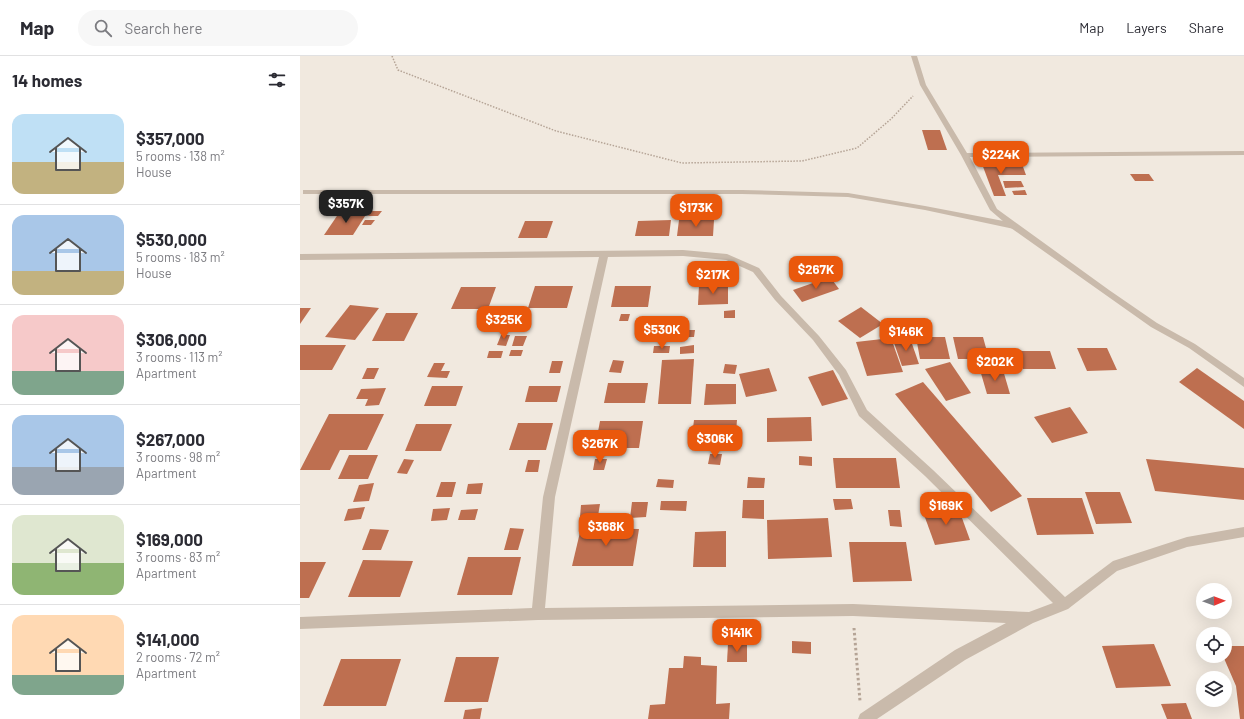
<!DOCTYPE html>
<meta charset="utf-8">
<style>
body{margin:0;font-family:Barlow,sans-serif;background:#f7f7f7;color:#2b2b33;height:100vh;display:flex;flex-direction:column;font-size:15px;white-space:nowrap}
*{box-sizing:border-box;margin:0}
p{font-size:13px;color:#7c7c81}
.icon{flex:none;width:22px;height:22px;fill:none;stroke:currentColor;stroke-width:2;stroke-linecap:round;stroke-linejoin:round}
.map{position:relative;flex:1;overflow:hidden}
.drawer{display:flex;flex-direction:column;background:#fff;width:300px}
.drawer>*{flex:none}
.needle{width:26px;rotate:89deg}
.controls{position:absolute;left:896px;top:527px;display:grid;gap:8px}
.controls a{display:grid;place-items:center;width:36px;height:36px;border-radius:50%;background:#fff;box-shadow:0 4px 16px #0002;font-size:20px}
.price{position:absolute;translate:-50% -34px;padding:0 9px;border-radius:8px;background:#ea580c;color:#fff;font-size:13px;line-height:26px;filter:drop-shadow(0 1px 2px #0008)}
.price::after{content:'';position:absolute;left:50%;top:24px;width:12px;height:9px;margin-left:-6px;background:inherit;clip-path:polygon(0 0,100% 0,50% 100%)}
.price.current{background:#222;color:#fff}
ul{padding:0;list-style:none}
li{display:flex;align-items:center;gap:12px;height:100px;padding:0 12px}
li+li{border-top:1px solid #e1e1e2}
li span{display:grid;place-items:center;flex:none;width:112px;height:80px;border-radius:12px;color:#555}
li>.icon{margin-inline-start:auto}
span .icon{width:48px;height:48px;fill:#fffc;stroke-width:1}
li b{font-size:17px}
h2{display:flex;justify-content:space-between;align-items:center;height:48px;padding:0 12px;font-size:17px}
header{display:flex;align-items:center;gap:24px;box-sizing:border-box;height:56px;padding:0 20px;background:#fff;border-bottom:1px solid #e1e1e2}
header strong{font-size:19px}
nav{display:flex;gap:22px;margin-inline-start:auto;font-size:14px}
.search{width:280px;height:36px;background:#f7f7f7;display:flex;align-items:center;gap:10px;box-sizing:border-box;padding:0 14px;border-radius:22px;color:#7c7c81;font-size:15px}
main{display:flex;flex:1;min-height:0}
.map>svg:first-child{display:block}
.building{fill:#be6f50}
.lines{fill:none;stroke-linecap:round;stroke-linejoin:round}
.path-far1{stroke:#b5a496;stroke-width:1.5;stroke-dasharray:1.5 1.5;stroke-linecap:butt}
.path{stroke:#b5a496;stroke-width:3;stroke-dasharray:2.5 2.5;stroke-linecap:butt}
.service{fill:#c9baab;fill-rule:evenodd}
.minor{fill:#c9baab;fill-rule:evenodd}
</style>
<header>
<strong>Map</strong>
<div class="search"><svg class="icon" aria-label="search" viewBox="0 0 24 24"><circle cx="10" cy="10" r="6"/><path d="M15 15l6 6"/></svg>Search here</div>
<nav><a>Map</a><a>Layers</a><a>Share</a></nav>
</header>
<main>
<section class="drawer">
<h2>14 homes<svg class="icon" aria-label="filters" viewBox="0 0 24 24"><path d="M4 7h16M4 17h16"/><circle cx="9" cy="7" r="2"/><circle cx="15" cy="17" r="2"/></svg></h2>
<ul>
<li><span style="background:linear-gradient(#bfe0f5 60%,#c2b280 0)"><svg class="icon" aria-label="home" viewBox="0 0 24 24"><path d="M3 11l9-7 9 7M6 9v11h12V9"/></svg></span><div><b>$357,000</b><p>5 rooms · 138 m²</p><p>House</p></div></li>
<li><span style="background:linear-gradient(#a9c7e8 70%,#c2b280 0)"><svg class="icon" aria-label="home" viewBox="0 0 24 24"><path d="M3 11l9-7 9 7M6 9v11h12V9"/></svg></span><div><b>$530,000</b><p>5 rooms · 183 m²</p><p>House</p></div></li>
<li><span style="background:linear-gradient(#f6c9c9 70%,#7fa58c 0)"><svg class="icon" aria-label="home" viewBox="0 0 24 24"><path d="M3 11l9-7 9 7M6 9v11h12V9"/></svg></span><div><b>$306,000</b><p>3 rooms · 113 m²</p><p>Apartment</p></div></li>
<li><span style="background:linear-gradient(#a9c7e8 65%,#9aa5b1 0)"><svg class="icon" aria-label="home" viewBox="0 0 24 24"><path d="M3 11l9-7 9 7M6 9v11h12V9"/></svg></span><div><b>$267,000</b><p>3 rooms · 98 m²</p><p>Apartment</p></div></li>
<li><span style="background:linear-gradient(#dfe7d0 60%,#8fb573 0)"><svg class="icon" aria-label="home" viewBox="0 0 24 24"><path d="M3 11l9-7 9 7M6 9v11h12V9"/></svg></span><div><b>$169,000</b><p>3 rooms · 83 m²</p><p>Apartment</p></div></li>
<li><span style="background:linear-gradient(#ffd9b3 75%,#7fa58c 0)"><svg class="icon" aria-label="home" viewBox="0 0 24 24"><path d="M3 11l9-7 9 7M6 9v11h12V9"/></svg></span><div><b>$141,000</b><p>2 rooms · 72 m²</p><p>Apartment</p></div></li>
</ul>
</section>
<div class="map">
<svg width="944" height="663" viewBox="0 0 944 663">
<rect width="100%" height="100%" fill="#f1e9df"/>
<g class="building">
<polygon points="622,74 640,74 647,94 628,94"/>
<polygon points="682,108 722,108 726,119 698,119 706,140 694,140"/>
<polygon points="830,118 849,118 854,125 835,125"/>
<polygon points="703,125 721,125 724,131 705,132"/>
<polygon points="725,134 727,139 714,139 712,135"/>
<polygon points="71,155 82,155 78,160 68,160"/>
<polygon points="39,157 67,157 53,179 24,179"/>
<polygon points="65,164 75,164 71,169 62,169"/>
<polygon points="371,164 369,180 335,180 338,165"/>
<polygon points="379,164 414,164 413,180 377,180"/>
<polygon points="225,165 253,165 247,182 218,182"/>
<polygon points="530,221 539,233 502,246 493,234"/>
<polygon points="428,228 428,248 398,249 399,229"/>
<polygon points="235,230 273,230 267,252 228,252"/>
<polygon points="315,230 351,230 348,251 311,251"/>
<polygon points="161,231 196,231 188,253 151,253"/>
<polygon points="50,249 79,252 55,284 25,281"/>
<polygon points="561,251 583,268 560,282 538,265"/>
<polygon points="0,252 11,252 0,268"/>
<polygon points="435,254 435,262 424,262 424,255"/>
<polygon points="86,257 118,257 104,285 72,285"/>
<polygon points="321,258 330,258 328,265 319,265"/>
<polygon points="381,274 395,274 394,281 380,281"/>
<polygon points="357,276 374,276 373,283 356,283"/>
<polygon points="201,279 210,279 206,290 197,289"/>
<polygon points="215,280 227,280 223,290 212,290"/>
<polygon points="616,281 645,281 650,303 620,303"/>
<polygon points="653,281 683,281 689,303 658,303"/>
<polygon points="591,282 603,316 567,320 556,286"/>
<polygon points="610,282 619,308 602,310 593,284"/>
<polygon points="0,289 46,289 32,314 0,314"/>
<polygon points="394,289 394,297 380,298 380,291"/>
<polygon points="354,290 370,290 369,297 353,297"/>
<polygon points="777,292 807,292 817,314 787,315"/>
<polygon points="211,294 223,294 221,300 209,300"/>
<polygon points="189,295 203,295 201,302 187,302"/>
<polygon points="717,295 750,295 756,313 723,313"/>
<polygon points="394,303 391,348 358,348 362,304"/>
<polygon points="313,304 324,305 321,317 309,316"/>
<polygon points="252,305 263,305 260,317 249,317"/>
<polygon points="650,306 671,337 646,345 625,313"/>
<polygon points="134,307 145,307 141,315 150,315 147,322 127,321"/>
<polygon points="425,308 437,309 435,318 423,317"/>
<polygon points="67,312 79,312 74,323 62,323"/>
<polygon points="469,312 477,335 446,341 439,318"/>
<polygon points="897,312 944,345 944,373 879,326"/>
<polygon points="533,314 548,343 522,350 508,321"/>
<polygon points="680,314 703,314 710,338 687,338"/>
<polygon points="623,326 722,440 691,456 595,338"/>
<polygon points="308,327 348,327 345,347 304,347"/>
<polygon points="406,328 436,328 436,348 404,349"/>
<polygon points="132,330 163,330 156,350 124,350"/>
<polygon points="229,330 261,330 257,346 225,346"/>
<polygon points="86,332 79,349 65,350 68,343 56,343 61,333"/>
<polygon points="770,351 788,377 752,387 734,361"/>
<polygon points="29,358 84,358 67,394 40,394 30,414 0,414"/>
<polygon points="511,361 512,385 467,386 467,362"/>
<polygon points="394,364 437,364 435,389 391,389"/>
<polygon points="300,365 343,365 339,392 295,392"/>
<polygon points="218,367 253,367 246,394 209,394"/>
<polygon points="116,368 152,368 141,395 105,395"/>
<polygon points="410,398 422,398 420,409 408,408"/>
<polygon points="49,399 78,399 68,423 38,423"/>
<polygon points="499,400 512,401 512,410 499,409"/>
<polygon points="533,402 596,402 600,432 536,432"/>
<polygon points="104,403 114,404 107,418 97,417"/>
<polygon points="295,403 307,403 304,414 293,414"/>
<polygon points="846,403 944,412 944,444 855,435"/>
<polygon points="228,404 240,404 238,416 225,416"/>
<polygon points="448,421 465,422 464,432 447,432"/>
<polygon points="358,423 374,424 373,432 356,431"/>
<polygon points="141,426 156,426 152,441 136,441"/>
<polygon points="74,427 69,445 53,446 59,429"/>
<polygon points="183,427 181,438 166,438 168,428"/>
<polygon points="785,436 820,436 832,467 796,468"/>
<polygon points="727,442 782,442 794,478 737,479"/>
<polygon points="533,443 551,443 553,453 535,454"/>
<polygon points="443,444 464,444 464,463 442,462"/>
<polygon points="361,445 387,445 386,455 360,454"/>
<polygon points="332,446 348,446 346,461 330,462"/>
<polygon points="300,448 298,460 280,461 281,449"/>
<polygon points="65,451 61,463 44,465 48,453"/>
<polygon points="658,451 670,484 635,489 623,456"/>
<polygon points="150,452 147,464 131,465 133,453"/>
<polygon points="178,453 175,464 158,464 161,454"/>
<polygon points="588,454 600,454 602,471 590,470"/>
<polygon points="528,462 532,501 468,503 467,464"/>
<polygon points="210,472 224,473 218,494 204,494"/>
<polygon points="281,472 339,473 333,510 272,510"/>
<polygon points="70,473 89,474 81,494 62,494"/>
<polygon points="426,475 426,511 393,511 395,476"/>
<polygon points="549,486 606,486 612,525 553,526"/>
<polygon points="168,501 221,501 212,539 157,539"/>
<polygon points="63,504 113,505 100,541 48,541"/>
<polygon points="0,506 26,506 9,542 0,542"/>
<polygon points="492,585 511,586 511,598 492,597"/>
<polygon points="428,588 447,588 447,606 427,606"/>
<polygon points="854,588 871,630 816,632 802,590"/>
<polygon points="925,590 944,590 944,663 940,663 936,630 923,600 925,600"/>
<polygon points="384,600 401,601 401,609 417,610 416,648 430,647 429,663 348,663 350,649 365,648 369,612 383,612"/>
<polygon points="156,601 199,601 188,646 144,646"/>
<polygon points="41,603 101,603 86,650 23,650"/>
<polygon points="886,647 892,663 867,663 861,648"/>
<polygon points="182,652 180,663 163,663 165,654"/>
</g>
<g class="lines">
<polyline class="path-far1" points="92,0 98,14 256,75 382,107 502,105 557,92 591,63 613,40"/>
<polyline class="path" points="554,572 560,645"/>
<polygon class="service" points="611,0 617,0 626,29 667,97 944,95 944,99 670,101 697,153 809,234 857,267 895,288 944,322 944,331 889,292 851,271 711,172 690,154 661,99 620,29"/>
<g class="minor">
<polygon points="3,134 442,134 548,137 625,150 714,167 718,170 714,173 625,154 548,141 442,138 3,138"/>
<path d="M 383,194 L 427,198 L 459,212 L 481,240 L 519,280 L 546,314 L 567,354 L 633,414 L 765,541 L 813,505 L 887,481 L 944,471 L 944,481 L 887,491 L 817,515 L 768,553 L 733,567 L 665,604 L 577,663 L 558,663 L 560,658 L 655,594 L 706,567 L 553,560 L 238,564 L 0,573 L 0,561 L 232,552 L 243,441 L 299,201 L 0,204 L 0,198 ZM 383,200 L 426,204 L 453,216 L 475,244 L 513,284 L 539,319 L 559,360 L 625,420 L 753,547 L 729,556 L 553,548 L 245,552 L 255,441 L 308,201 Z"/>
</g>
</g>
</svg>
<div class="controls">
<a><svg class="needle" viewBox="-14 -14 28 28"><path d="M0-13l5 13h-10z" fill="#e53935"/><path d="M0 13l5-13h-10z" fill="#7c7c81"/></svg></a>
<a><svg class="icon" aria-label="locate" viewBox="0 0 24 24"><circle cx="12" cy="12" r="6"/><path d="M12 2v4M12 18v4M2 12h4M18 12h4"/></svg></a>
<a><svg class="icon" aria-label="layers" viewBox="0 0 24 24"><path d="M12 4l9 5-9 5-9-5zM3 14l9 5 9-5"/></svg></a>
</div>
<b class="price" style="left:701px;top:119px">$224K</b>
<b class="price current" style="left:46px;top:168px">$357K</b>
<b class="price" style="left:396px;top:172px">$173K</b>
<b class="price" style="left:516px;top:234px">$267K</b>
<b class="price" style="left:413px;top:239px">$217K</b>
<b class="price" style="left:204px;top:284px">$325K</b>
<b class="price" style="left:362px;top:294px">$530K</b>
<b class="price" style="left:606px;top:296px">$146K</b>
<b class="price" style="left:695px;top:326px">$202K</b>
<b class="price" style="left:415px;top:403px">$306K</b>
<b class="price" style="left:300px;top:408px">$267K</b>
<b class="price" style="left:646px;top:470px">$169K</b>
<b class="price" style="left:306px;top:491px">$368K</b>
<b class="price" style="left:437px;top:597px">$141K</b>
</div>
</main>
